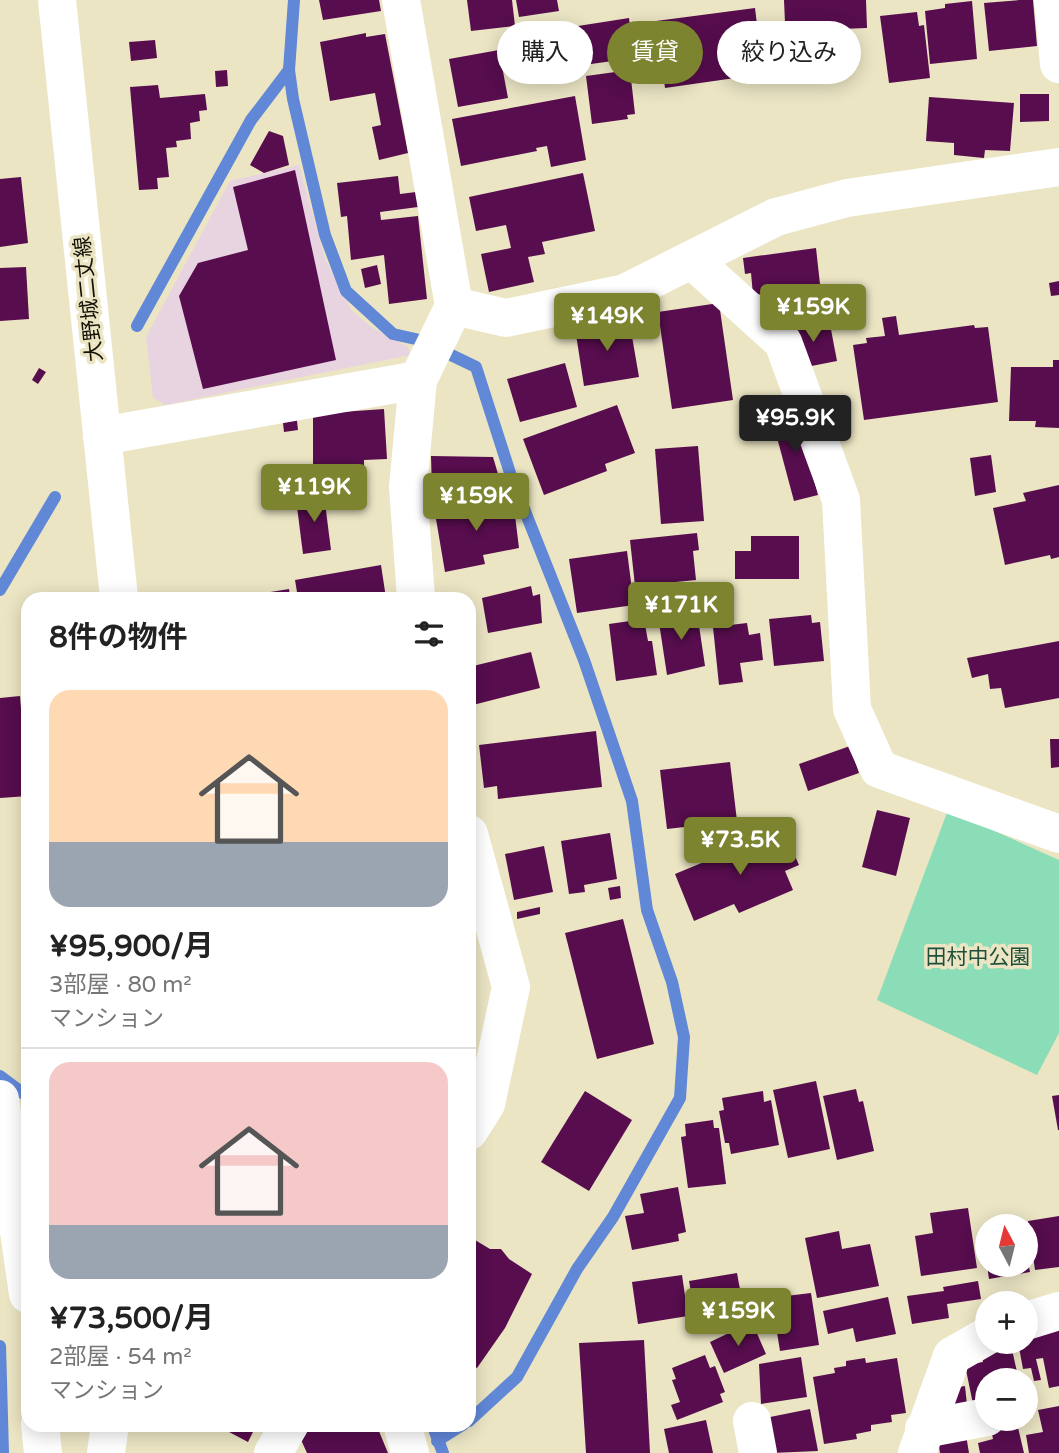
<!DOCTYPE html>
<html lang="ja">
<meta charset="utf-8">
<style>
body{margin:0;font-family:"Varela Round","Noto Sans JP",sans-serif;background:#f6f6f6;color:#222;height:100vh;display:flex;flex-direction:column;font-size:26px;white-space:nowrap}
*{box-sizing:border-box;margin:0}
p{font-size:23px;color:#767676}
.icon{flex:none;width:38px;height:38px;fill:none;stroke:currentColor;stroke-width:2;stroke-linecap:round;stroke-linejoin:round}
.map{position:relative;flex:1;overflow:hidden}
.side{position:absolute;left:21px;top:592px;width:455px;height:840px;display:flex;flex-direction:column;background:#fff;border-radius:21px;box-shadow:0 4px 18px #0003}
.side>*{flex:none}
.banner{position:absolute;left:497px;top:21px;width:457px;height:63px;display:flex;gap:14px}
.needle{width:46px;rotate:353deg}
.tools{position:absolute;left:975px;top:1214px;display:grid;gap:14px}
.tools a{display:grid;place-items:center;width:63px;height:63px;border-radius:50%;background:#fff;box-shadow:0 4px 18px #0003;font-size:35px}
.price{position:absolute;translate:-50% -60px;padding:0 16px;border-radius:7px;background:#7c842f;color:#fff;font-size:23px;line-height:46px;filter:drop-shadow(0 2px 4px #0008)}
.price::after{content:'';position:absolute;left:50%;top:42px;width:21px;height:16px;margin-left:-10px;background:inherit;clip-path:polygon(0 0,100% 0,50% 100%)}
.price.active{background:#222;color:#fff}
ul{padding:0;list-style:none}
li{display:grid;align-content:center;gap:14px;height:371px;padding:0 28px}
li+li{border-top:2px solid #e0e0e0}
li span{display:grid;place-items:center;height:217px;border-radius:21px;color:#555}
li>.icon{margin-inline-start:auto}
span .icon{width:126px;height:126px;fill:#fffc;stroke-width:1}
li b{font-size:30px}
h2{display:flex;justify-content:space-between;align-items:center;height:84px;padding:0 28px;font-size:30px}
.tag{padding:0 24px;border-radius:32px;background:#fff;box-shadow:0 4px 18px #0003;font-size:24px;line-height:63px}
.tag.active{background:#7c842f;color:#fff}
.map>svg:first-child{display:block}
.industrial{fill:#e8d3e1}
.green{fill:#8addb6}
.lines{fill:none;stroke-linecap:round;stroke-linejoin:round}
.stream{stroke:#6187d7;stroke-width:12}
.building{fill:#570d4e}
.street{stroke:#fff;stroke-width:38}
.primary{stroke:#fff;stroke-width:38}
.labels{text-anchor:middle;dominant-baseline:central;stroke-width:7;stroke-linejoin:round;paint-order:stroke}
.street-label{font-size:21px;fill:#131106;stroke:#ebe5c4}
.park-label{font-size:21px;fill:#1f4f3b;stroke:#ebe5c4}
</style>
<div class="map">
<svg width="1059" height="1453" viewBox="0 0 1059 1453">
<rect width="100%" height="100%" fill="#ebe5c4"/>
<polygon class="industrial" points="299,165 325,259 352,311 373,328 408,347 410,355 165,405 153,397 146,337 230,181"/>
<polygon class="green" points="948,810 1059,860 1059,1033 1037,1075 877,1000"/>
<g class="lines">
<g class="stream">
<polyline points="294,0 289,70 293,99 325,235 346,291 393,334 420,340 476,367 511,476 584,660 632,801 647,910 672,982 684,1037 680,1098 613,1217 577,1269 517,1377 469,1421"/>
<polyline points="137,326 251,120 289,70"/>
<polyline points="0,590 55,497"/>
<polyline points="0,1076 28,1097"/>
<polyline points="0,1346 3,1453"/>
<polyline points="432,1424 443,1453"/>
<polyline points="437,1441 464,1424"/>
</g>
</g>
<g class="building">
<polygon points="319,0 379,0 381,11 323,20"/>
<polygon points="467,0 512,0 515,26 471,31"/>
<polygon points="516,0 557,0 559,11 519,17"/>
<polygon points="784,0 866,0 867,28 813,30 812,21 785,23"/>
<polygon points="1020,0 1033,0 1037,46 989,51 984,3"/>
<polygon points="972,1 977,59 930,64 925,11 945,8 945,4"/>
<polygon points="755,8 763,74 665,88 656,21"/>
<polygon points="917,12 919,26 924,25 930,78 889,83 880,16"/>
<polygon points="629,18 634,58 584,65 578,26"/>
<polygon points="366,33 366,37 385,34 408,153 379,160 372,127 381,125 375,93 330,101 320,42"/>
<polygon points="155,40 157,58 131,61 129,42"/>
<polygon points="499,50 508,98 458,107 449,59"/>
<polygon points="227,70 228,86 216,87 215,71"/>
<polygon points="630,70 635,114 627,115 628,119 592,124 586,76"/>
<polygon points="158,85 160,98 205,94 207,110 199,111 200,121 190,123 191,139 176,141 177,147 166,148 169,177 157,178 158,189 139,190 130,87"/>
<polygon points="1020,94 1049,94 1049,121 1020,122"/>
<polygon points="575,96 586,160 551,167 547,146 536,148 537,151 461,166 452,119"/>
<polygon points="929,97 1014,103 1010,151 985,150 984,158 954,155 954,143 926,141"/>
<polygon points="269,131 283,136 289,165 264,173 250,165"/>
<polygon points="295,170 336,360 203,389 179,296 198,263 248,250 233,187"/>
<polygon points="583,173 595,231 542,242 545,254 528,257 534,282 489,292 481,254 511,248 506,225 476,231 469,197"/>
<polygon points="398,176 400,194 416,192 418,207 380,212 381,220 418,216 427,299 389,304 384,255 351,260 347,216 341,217 337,183"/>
<polygon points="21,177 28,243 0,247 0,179"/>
<polygon points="816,248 823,311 768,318 765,294 753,295 751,273 745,274 743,258"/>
<polygon points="377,265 381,284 365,288 361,269"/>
<polygon points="26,267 29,319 0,321 0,268"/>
<polygon points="1059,281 1059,295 1051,296 1049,283"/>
<polygon points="719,303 733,400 672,409 658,312"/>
<polygon points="896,316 899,335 974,325 975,328 988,327 998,402 864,420 853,345 867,343 866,338 885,336 882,318"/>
<polygon points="629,319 639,377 584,386 575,328"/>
<polygon points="829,319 837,361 796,369 788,327"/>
<polygon points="1053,360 1059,360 1059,428 1035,427 1036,421 1009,421 1011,367 1053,367"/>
<polygon points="565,363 577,407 520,422 507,379"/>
<polygon points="39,368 46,372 38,384 32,380"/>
<polygon points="617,405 635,453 605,464 607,471 544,495 523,439"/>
<polygon points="384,409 387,459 364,460 364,466 313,469 313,414"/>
<polygon points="795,409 818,495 794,501 771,415"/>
<polygon points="296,412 298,430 284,432 282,414"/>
<polygon points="698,446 704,521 661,524 655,449"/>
<polygon points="991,455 996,492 975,496 970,458"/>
<polygon points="431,456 493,457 503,491 432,492"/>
<polygon points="1059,485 1059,557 1051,559 1050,555 1005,565 993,508 1026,501 1023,493"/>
<polygon points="324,495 331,550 303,554 296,499"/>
<polygon points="513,499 519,548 483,555 485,564 445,572 435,513"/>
<polygon points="697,533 699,550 693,551 696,580 635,586 630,540"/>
<polygon points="751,536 799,536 799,579 735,579 735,551 751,551"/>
<polygon points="627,551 634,605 577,613 569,559"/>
<polygon points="381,565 386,598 298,598 295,580"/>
<polygon points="531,586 533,596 540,594 542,623 488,633 482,598"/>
<polygon points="289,589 290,598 259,598 258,594"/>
<polygon points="697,612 705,666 667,675 658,616"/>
<polygon points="811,615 812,623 820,622 824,661 774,666 769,619"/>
<polygon points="644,619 648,641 652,641 657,675 616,681 609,624"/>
<polygon points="747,623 749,635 760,633 763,660 740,663 743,682 719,685 713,627"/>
<polygon points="1059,641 1059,698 1005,708 1001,688 990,689 988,674 972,678 967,658"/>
<polygon points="531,652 540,688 469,706 469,667"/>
<polygon points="20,696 28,796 0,798 0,698"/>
<polygon points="596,731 602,787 498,799 497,786 484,788 479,745"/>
<polygon points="1050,739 1059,739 1059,767 1051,768"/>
<polygon points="850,746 859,773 808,791 799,764"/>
<polygon points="730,762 737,821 667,829 660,770"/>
<polygon points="877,810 910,818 896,876 862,867"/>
<polygon points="783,829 799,865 785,871 793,890 739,913 734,904 694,921 675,874"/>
<polygon points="610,833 617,879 584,885 585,892 569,894 561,841"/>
<polygon points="544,846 553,892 514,900 505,854"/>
<polygon points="620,886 621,898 610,900 608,888"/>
<polygon points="540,907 540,914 517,919 517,912"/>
<polygon points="623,919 654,1044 597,1059 565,933"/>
<polygon points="471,940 476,991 469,992 469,941"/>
<polygon points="816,1081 830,1149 788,1158 773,1090"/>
<polygon points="856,1089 859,1102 863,1101 874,1151 837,1160 823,1096"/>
<polygon points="585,1091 632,1120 589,1191 541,1162"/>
<polygon points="763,1091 764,1102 771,1100 779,1145 731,1154 729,1143 725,1143 719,1111 724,1110 722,1098"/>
<polygon points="1059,1095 1059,1130 1058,1130 1052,1096"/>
<polygon points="713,1120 714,1128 719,1128 726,1184 688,1188 681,1137 686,1136 685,1124"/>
<polygon points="678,1187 686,1232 678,1234 679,1241 632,1250 625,1216 644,1213 640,1194"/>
<polygon points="968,1208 977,1268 921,1276 915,1236 933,1233 930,1213"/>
<polygon points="1059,1216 1059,1267 1035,1270 1028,1221"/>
<polygon points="1022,1220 1023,1227 996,1227 996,1224"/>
<polygon points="839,1231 842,1249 870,1244 879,1286 817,1298 805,1238"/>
<polygon points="470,1237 490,1249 501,1249 509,1259 532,1274 505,1328 477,1368 469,1364"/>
<polygon points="1026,1252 1030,1272 989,1279 987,1265 1026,1265"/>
<polygon points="737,1273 745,1317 697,1325 689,1281"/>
<polygon points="682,1275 688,1316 638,1324 632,1282"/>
<polygon points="978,1281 981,1299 947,1304 949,1318 912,1324 907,1296 944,1291 943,1287"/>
<polygon points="811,1293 819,1345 780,1351 774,1314 779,1314 778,1304 787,1303 786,1296"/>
<polygon points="888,1297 896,1334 856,1342 853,1328 828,1334 823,1311"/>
<polygon points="752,1322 766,1354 724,1373 710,1342"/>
<polygon points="1059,1323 1059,1386 1049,1388 1043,1358 1036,1359 1041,1380 1034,1381 1031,1368 1023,1369 1018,1342 1026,1342 1026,1330"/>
<polygon points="644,1340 650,1453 586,1453 579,1343"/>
<polygon points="1011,1345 1019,1381 987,1381 987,1401 973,1404 965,1365 983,1362 981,1350"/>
<polygon points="705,1355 710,1368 715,1366 725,1392 720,1394 723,1402 677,1420 671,1405 680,1402 672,1380 676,1379 672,1368"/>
<polygon points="801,1357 807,1397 761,1404 759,1364"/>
<polygon points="865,1358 866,1363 897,1358 906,1413 891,1415 892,1422 871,1425 871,1431 856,1434 857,1439 824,1444 813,1377 835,1373 834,1368 846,1366 846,1361"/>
<polygon points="965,1386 968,1414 943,1413 953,1388"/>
<polygon points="1059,1406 1059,1453 1029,1453 1026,1435 1043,1432 1038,1410"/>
<polygon points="810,1409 818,1451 771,1453 765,1418"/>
<polygon points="989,1419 1016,1419 1024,1453 980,1453 978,1443 993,1439"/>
<polygon points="706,1420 713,1453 669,1453 664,1429"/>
<polygon points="214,1424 257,1424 248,1442"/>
<polygon points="312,1424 376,1424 388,1453 307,1453 297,1431"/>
<polygon points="965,1429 969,1453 940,1453 937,1433"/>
</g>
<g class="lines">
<g class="street">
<polyline points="401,0 454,306 506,318 625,293 776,217 847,198 1059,167"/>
<polyline points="1053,0 1059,64"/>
<polyline points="692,260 783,342 841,500 852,709 879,769 1059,834"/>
<polyline points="418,380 454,306"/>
<polyline points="102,436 418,380 408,487 416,598"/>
<polyline points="469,834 511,987 486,1104 469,1131"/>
<polyline points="0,1099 28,1294"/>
<polyline points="1026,1321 1059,1311"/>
<polyline points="752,1421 758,1453"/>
<polyline points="40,1424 43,1453"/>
<polyline points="402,1424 410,1453"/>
<polyline points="924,1429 987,1417"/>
<polyline points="273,1453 290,1424"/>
<polyline points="917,1453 952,1356 987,1336"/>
</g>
<g class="primary">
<polyline points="57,0 119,598"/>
<polyline points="106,1453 110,1424"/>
</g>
</g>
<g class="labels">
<g class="street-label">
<text transform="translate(89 299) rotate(-96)">大野城二丈線</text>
</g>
<g class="park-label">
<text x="978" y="957">田村中公園</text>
</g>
</g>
</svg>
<div class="tools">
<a><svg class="needle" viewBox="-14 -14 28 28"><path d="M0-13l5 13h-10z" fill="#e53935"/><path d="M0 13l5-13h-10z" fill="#767676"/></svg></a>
<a>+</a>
<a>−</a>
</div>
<b class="price" style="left:813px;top:344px">¥159K</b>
<b class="price" style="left:607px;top:353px">¥149K</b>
<b class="price active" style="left:795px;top:455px">¥95.9K</b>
<b class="price" style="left:314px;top:524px">¥119K</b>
<b class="price" style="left:476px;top:533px">¥159K</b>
<b class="price" style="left:681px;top:642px">¥171K</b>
<b class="price" style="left:740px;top:877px">¥73.5K</b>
<b class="price" style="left:738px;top:1348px">¥159K</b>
<div class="banner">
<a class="tag">購入</a>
<a class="tag active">賃貸</a>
<a class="tag">絞り込み</a>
</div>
<section class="side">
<h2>8件の物件<svg class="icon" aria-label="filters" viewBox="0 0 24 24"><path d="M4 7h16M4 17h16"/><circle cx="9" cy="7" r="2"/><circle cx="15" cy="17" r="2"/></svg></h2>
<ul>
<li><span style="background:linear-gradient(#ffd9b3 70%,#9aa5b1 0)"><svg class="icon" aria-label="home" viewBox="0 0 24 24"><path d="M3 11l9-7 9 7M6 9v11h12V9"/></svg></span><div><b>¥95,900/月</b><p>3部屋 · 80 m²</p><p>マンション</p></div></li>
<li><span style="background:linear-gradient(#f6c9c9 75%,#9aa5b1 0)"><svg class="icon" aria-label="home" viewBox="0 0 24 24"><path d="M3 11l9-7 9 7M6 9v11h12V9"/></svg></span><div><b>¥73,500/月</b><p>2部屋 · 54 m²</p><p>マンション</p></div></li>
</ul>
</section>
</div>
